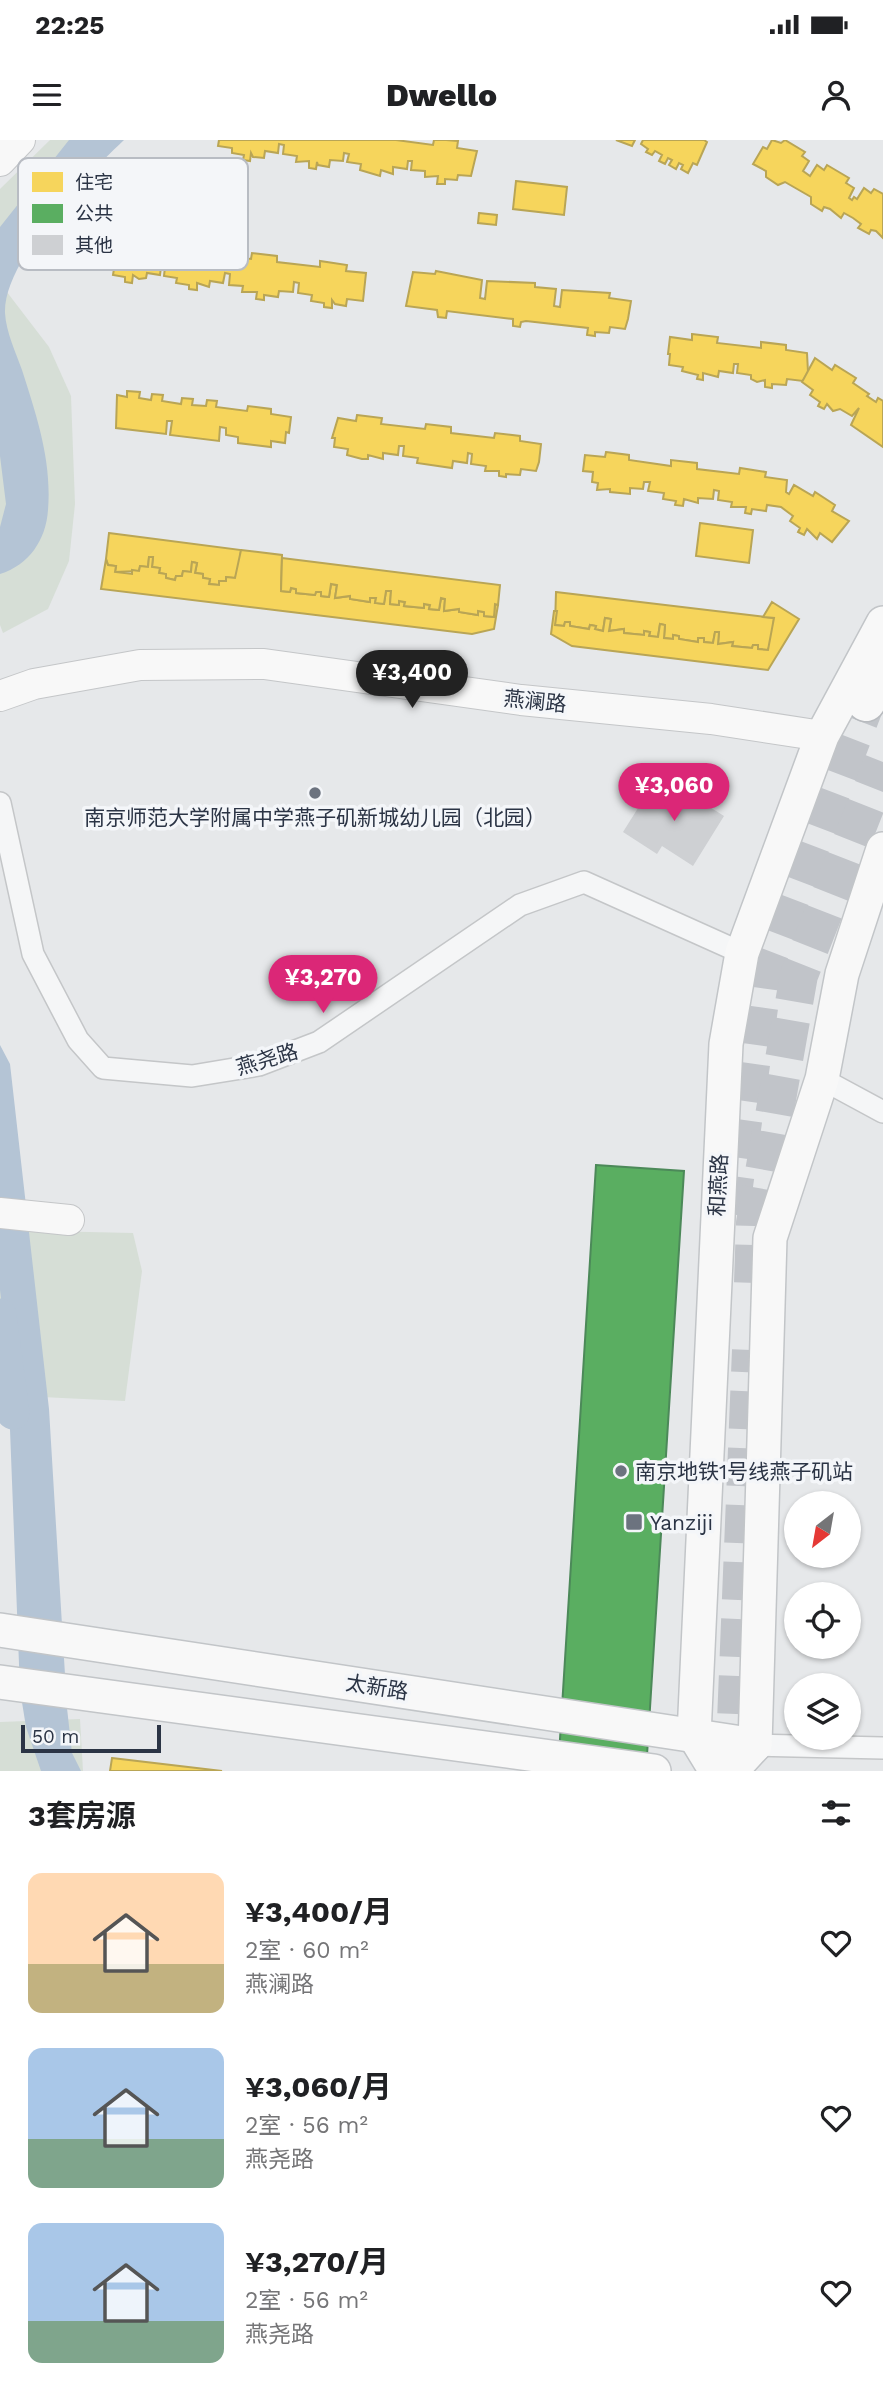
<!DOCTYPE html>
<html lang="zh">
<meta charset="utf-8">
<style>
body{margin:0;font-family:"Work Sans","Noto Sans SC",sans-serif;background:#f2f2f2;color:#202124;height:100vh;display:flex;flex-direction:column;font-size:26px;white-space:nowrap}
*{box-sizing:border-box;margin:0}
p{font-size:23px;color:#757577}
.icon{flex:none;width:38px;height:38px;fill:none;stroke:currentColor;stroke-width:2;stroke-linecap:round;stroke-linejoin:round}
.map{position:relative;height:1631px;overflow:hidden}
.details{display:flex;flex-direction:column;background:#fff;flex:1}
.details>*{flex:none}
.needle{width:46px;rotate:211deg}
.controls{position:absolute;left:784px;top:1351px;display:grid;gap:14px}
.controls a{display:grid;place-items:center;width:77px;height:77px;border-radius:50%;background:#fff;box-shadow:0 2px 5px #0004;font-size:35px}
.scale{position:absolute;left:21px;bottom:18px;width:140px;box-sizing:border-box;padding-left:7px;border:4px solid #2b3445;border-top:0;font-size:19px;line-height:24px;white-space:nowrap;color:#2b3445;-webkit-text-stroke:5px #f4f6f9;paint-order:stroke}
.price{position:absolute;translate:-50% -60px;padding:0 16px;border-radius:24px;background:#db2777;color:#fff;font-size:23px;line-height:46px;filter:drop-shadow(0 2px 4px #0008)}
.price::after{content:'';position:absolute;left:50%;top:42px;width:21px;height:16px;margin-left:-10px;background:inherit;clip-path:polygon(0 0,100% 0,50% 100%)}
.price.on{background:#222;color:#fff}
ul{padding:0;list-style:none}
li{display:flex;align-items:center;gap:21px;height:175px;padding:0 28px}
li span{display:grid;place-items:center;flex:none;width:196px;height:140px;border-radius:14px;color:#555}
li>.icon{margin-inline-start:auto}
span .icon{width:84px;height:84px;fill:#fffc;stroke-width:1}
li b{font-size:30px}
h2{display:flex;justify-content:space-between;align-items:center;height:84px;padding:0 28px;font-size:30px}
.status{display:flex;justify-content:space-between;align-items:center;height:49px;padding:0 35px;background:#fff;direction:ltr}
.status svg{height:19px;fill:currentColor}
header{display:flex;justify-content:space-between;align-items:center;height:91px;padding:0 28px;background:#fff;font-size:32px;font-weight:800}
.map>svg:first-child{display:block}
.green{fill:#d6ded6}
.water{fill:#b4c4d5}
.homes{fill:#f6d55c;stroke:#b9a555;stroke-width:2}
.public{fill:#5aae61;stroke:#4c8959;stroke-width:2}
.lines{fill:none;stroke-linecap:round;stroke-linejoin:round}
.river{stroke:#b4c4d5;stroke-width:33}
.building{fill:#ced0d3}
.highway-tunnel{stroke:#c1c4c9;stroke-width:38;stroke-dasharray:38 19;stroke-linecap:butt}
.street-casing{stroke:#c4c6c8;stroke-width:24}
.secondary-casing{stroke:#c4c6c8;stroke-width:32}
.primary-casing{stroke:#c2c5c8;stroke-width:36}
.highway-casing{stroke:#b8bbbf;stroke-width:41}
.street{stroke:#f5f6f7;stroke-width:21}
.secondary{stroke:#f8f8f8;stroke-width:30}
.primary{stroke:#f8f8f8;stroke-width:33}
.highway{stroke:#f8f8f8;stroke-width:38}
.poi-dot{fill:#6c737f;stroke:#f4f6f9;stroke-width:2.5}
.labels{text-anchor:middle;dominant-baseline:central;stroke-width:7;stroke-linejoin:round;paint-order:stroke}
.street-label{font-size:21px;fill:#2b3445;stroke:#f4f6f9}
.poi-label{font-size:21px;fill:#2b3445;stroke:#f4f6f9;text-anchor:start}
.key{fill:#f4f6f9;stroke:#b8bcc3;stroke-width:2}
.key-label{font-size:19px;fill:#2b3445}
</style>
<div class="status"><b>22:25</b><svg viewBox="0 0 49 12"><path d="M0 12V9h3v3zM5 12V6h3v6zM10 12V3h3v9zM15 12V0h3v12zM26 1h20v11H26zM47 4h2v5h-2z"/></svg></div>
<header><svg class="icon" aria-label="menu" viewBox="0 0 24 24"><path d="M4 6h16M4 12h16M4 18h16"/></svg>Dwello<svg class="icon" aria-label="person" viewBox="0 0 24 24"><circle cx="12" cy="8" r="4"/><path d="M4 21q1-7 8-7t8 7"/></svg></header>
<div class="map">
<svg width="883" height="1631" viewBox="0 0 883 1631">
<rect width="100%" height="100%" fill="#e6e8ea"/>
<g class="green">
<polygon points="50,0 73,0 0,90 0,49"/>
<polygon points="0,143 49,207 71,256 75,364 69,421 48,469 3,493 0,485"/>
<polygon points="0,1090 133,1093 142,1131 125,1261 0,1255"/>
<polygon points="80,1579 83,1631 0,1631 0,1582"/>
</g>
<g class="water">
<path d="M 69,0 L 124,0 C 88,34 3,120 5,173 C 6,192 16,213 22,230 C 37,277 52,321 48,370 C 46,400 29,425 0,434 L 0,387 L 6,364 L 0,316 L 0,87 Z"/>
<polygon points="0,905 10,924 49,1269 67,1568 72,1613 81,1631 41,1631 26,1587 20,1550 7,1211 0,1150"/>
</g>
<g class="homes">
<polygon points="219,0 396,0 433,5 434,0 446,0 458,1 457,8 477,11 471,36 458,35 457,40 445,39 445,44 437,44 438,36 425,37 425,31 411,30 412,21 408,21 407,29 393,27 393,34 381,30 380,36 360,30 361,24 347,22 349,14 344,13 343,21 330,20 329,27 318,25 317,22 316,29 309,28 309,21 296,22 297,16 283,14 284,5 279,4 278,13 265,11 264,18 253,17 251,13 250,21 243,20 244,15 232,13 232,8 218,6"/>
<polygon points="616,0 635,0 632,6"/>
<polygon points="643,0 704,0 707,2 697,25 693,23 688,33 681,29 683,25 679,23 676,29 669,25 672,20 668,18 665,24 659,21 662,15 655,11 652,15 646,12 648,9 641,4"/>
<polygon points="772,0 781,3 785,0 805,12 802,16 809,21 803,31 810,36 817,25 824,30 827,25 849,38 846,43 854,48 849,58 852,60 854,57 857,59 864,48 871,53 874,49 883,54 883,98 876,91 871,90 869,94 858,88 861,84 853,78 844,73 841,78 830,69 824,67 822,71 811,64 811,57 785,42 778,45 766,37 766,31 753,24 763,7 767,9"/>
<polygon points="516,41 567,47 564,75 513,69"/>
<polygon points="479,73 497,75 496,85 478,83"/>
<polygon points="122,97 146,100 145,106 185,111 186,105 210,108 209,114 251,119 252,113 277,116 277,122 320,127 320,121 347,125 346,131 366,133 363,161 347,159 346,166 335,164 332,160 332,168 324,167 324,163 311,161 312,155 298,153 299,143 294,142 293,152 279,151 278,157 264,155 264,160 256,159 257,152 242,152 243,146 229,145 230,134 225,133 223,143 210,141 209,147 197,143 197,150 189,149 189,145 176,143 177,138 164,136 165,127 161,127 160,135 147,133 146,138 139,139 133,135 132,143 125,142 125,137 113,135 114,129 101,128 102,118 99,118 101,101 121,103"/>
<polygon points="436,131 482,140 480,158 485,159 487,141 535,143 535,147 556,149 554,166 560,167 562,150 610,153 609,158 631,161 628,179 625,189 610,187 609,193 595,192 595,196 587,195 588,188 526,181 521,182 520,187 513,186 513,179 447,171 446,178 438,177 437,170 406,166 413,132 435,134"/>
<polygon points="692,194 718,197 717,203 761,208 761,202 786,205 786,210 807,213 808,232 803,241 787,239 786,245 772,244 772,248 765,247 765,240 757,242 751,239 751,235 737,233 738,224 734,224 733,233 719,231 718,237 703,233 703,240 697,239 698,235 682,231 683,227 669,225 670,214 668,214 670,197 692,200"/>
<polygon points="815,218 832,230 835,225 856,238 853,243 869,254 867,256 876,262 878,258 883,261 883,307 851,285 859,268 852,276 840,269 833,271 827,264 824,269 818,266 820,262 810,255 813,250 802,242"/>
<polygon points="127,251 140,252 139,258 151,260 152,254 163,255 162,261 181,264 182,258 193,259 192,265 206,266 207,260 217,261 216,267 247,271 248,266 271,269 271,274 291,277 289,293 286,292 285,303 271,301 271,307 238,303 238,297 226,295 226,288 220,287 219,301 170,295 172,281 167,281 166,294 116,288 117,255 127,257"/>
<polygon points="357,275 382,278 381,284 425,289 426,284 451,287 451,293 494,298 495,293 520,296 520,301 541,304 539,322 536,331 521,329 520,335 506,334 506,337 499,336 499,331 485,331 486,326 471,324 472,314 468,313 467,323 453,321 452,328 417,323 418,318 403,316 404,306 399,306 398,315 383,313 383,319 368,315 368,319 362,319 347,315 348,309 334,307 335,298 332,298 338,278 356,281"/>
<polygon points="606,312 629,315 629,320 671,326 671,320 697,323 697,329 739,334 740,328 766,332 765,337 787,340 786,352 789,354 794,345 813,356 815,352 835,365 832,371 849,381 832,402 820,393 817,399 807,389 804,395 798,392 800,388 790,381 793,376 781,367 767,365 766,371 752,369 751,374 745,373 746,367 731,367 732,362 718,360 719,351 714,350 713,359 698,358 698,363 684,359 683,366 675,365 676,361 663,359 664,353 648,351 650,342 644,342 643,349 630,348 630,354 610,352 610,349 597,350 598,343 592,342 593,332 583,331 585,315 605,317"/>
<polygon points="700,383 753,390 749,423 696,416"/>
<polygon points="109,393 241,410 239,428 235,438 226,437 226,441 219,441 219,445 209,444 210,439 203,438 203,434 195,433 197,423 192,422 191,432 183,431 182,436 176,436 175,440 166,438 166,434 159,433 160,428 152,427 153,417 149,417 148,427 140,426 139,431 115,432 116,426 108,425 106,419"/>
<polygon points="241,410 282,415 281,451 290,452 291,448 296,449 296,453 315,455 316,452 321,452 321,456 329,457 331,444 337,445 335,458 350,456 350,459 370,462 370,458 376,458 375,463 384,464 386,451 391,451 390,464 399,465 399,461 405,462 404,466 424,468 424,464 430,465 429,469 439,470 441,458 445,459 444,471 459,469 459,472 478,475 478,471 484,472 484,476 494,477 495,464 498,465 494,489 472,494 101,449 106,419 108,425 116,426 115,432 132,434 132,430 139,431 140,426 148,427 149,417 153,417 152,427 160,428 159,433 166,434 166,438 175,440 176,436 182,436 183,431 191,432 192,422 197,423 195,433 203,434 203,438 210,439 209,444 219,445 219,441 226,441 226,437 235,438"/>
<polygon points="282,418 500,445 498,465 495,464 494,477 484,476 484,472 478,471 478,475 459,472 459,469 444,471 445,459 441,458 439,470 429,469 430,465 424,464 424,468 404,466 405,462 399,461 399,465 390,464 391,451 386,451 384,464 375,463 376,458 370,458 370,462 350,459 350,456 335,458 337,445 331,444 329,457 321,456 321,452 316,452 315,455 296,453 296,449 291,448 290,452 281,451"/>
<polygon points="556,452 774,478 772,498 768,510 758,509 758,505 753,505 752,508 732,506 733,502 718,504 719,492 715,492 713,503 704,502 704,498 698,498 698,502 679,499 679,496 673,495 673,499 664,498 665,485 660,484 658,497 649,496 650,492 644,491 644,495 624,493 624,489 609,491 611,479 605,478 603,491 595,489 596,486 590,485 589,489 570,486 570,482 565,482 564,486 555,485"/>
<polygon points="772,462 799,479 768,530 572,506 551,494 554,471 557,471 555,485 564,486 565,482 570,482 570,486 589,489 590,485 596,486 595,489 603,491 605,478 611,479 609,491 624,489 624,493 644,495 644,491 650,492 649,496 658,497 660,484 665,485 664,498 673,499 673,495 679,496 679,499 698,502 698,498 704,498 704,502 713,503 715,492 719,492 718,504 733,502 732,506 752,508 753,505 758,505 758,509 768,510 774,478 763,477"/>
<polygon points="112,1618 222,1631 110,1631"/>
</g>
<polygon class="public" points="596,1025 684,1031 646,1631 558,1631"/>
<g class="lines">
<polyline class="river" points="0,1175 13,1273"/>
</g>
<polygon class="building" points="655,641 677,655 681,649 724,676 693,726 662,706 657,714 623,692"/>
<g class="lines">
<g class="highway-tunnel">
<polyline points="730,1074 765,825 866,562"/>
<polyline points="753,1143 755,1083 799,835 883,622"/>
<polyline points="734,1631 751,1210"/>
</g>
<defs>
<g id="street">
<polyline points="0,663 33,814 78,900 103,928 192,936 259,925 319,902 520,765 584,742 742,813"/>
<polyline points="822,939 883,972"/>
<polyline points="755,1605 883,1608"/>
</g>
<g id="secondary">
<polyline points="0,21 20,0"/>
<polyline points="0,556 34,544 140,525 264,524 521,560 711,579 822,596"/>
<polyline points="0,1073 69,1080"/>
</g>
<g id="primary">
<polyline points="0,1490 755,1605"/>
<polyline points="0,1542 654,1631"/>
<polyline points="716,1631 694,1595 726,904 742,813 822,596 883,483"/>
<polyline points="731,1631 755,1605 770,1098 822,939 842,834 883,709"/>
</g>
<polyline id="highway" points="866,562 883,534"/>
</defs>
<use href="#street" class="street-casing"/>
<use href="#secondary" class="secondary-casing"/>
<use href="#primary" class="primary-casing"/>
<use href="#highway" class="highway-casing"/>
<use href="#street" class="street"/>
<use href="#secondary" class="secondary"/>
<use href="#primary" class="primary"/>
<use href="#highway" class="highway"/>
</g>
<g class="poi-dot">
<circle cx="315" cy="653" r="7"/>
<circle cx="621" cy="1331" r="7"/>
<rect x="625" y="1373" width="18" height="18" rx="3.5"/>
</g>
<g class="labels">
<g class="street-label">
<text transform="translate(535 561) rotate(6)">燕澜路</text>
<text transform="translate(267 919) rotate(-16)">燕尧路</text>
<text transform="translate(718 1045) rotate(-87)">和燕路</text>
<text transform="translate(377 1547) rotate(9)">太新路</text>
</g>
<g class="poi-label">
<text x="315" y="677" text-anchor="middle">南京师范大学附属中学燕子矶新城幼儿园（北园）</text>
<text x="635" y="1331">南京地铁1号线燕子矶站</text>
<text x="650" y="1382">Yanziji</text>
</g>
</g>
<rect x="18" y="18" width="230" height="112" rx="10" class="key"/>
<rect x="32" y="32" width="31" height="20" fill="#f6d55c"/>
<rect x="32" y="64" width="31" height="19" fill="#5aae61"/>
<rect x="32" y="95" width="31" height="20" fill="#ced0d3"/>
<g class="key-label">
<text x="75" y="49">住宅</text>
<text x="75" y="80">公共</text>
<text x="75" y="112">其他</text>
</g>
</svg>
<div class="controls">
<a><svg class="needle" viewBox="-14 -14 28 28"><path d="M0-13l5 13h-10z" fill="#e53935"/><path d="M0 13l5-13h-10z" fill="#757577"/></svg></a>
<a><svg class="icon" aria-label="locate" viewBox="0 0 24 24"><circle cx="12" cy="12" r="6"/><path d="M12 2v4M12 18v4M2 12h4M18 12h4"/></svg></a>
<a><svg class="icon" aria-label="layers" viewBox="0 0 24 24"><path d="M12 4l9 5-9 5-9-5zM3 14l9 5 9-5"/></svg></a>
</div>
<div class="scale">50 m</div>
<b class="price on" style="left:412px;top:570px">¥3,400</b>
<b class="price" style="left:674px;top:683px">¥3,060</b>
<b class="price" style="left:323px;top:875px">¥3,270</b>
</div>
<section class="details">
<h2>3套房源<svg class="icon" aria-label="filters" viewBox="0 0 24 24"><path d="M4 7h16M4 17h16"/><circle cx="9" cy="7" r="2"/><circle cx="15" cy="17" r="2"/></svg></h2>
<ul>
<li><span style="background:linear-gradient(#ffd9b3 65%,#c2b280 0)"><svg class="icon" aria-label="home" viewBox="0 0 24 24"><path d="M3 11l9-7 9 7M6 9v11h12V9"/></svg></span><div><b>¥3,400/月</b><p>2室 · 60 m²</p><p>燕澜路</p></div><svg class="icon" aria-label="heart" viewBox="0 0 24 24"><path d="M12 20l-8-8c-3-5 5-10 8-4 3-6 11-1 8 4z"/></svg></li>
<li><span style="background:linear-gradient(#a9c7e8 65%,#7fa58c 0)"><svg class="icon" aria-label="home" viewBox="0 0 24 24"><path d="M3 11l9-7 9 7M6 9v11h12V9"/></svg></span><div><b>¥3,060/月</b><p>2室 · 56 m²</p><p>燕尧路</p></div><svg class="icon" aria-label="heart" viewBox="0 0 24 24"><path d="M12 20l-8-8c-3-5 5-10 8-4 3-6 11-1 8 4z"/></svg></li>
<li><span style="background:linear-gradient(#a9c7e8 70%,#7fa58c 0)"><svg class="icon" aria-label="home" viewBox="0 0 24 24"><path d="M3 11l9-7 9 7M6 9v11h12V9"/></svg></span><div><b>¥3,270/月</b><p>2室 · 56 m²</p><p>燕尧路</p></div><svg class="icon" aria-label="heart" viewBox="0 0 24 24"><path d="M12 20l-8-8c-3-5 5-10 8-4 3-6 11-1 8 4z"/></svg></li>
</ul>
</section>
